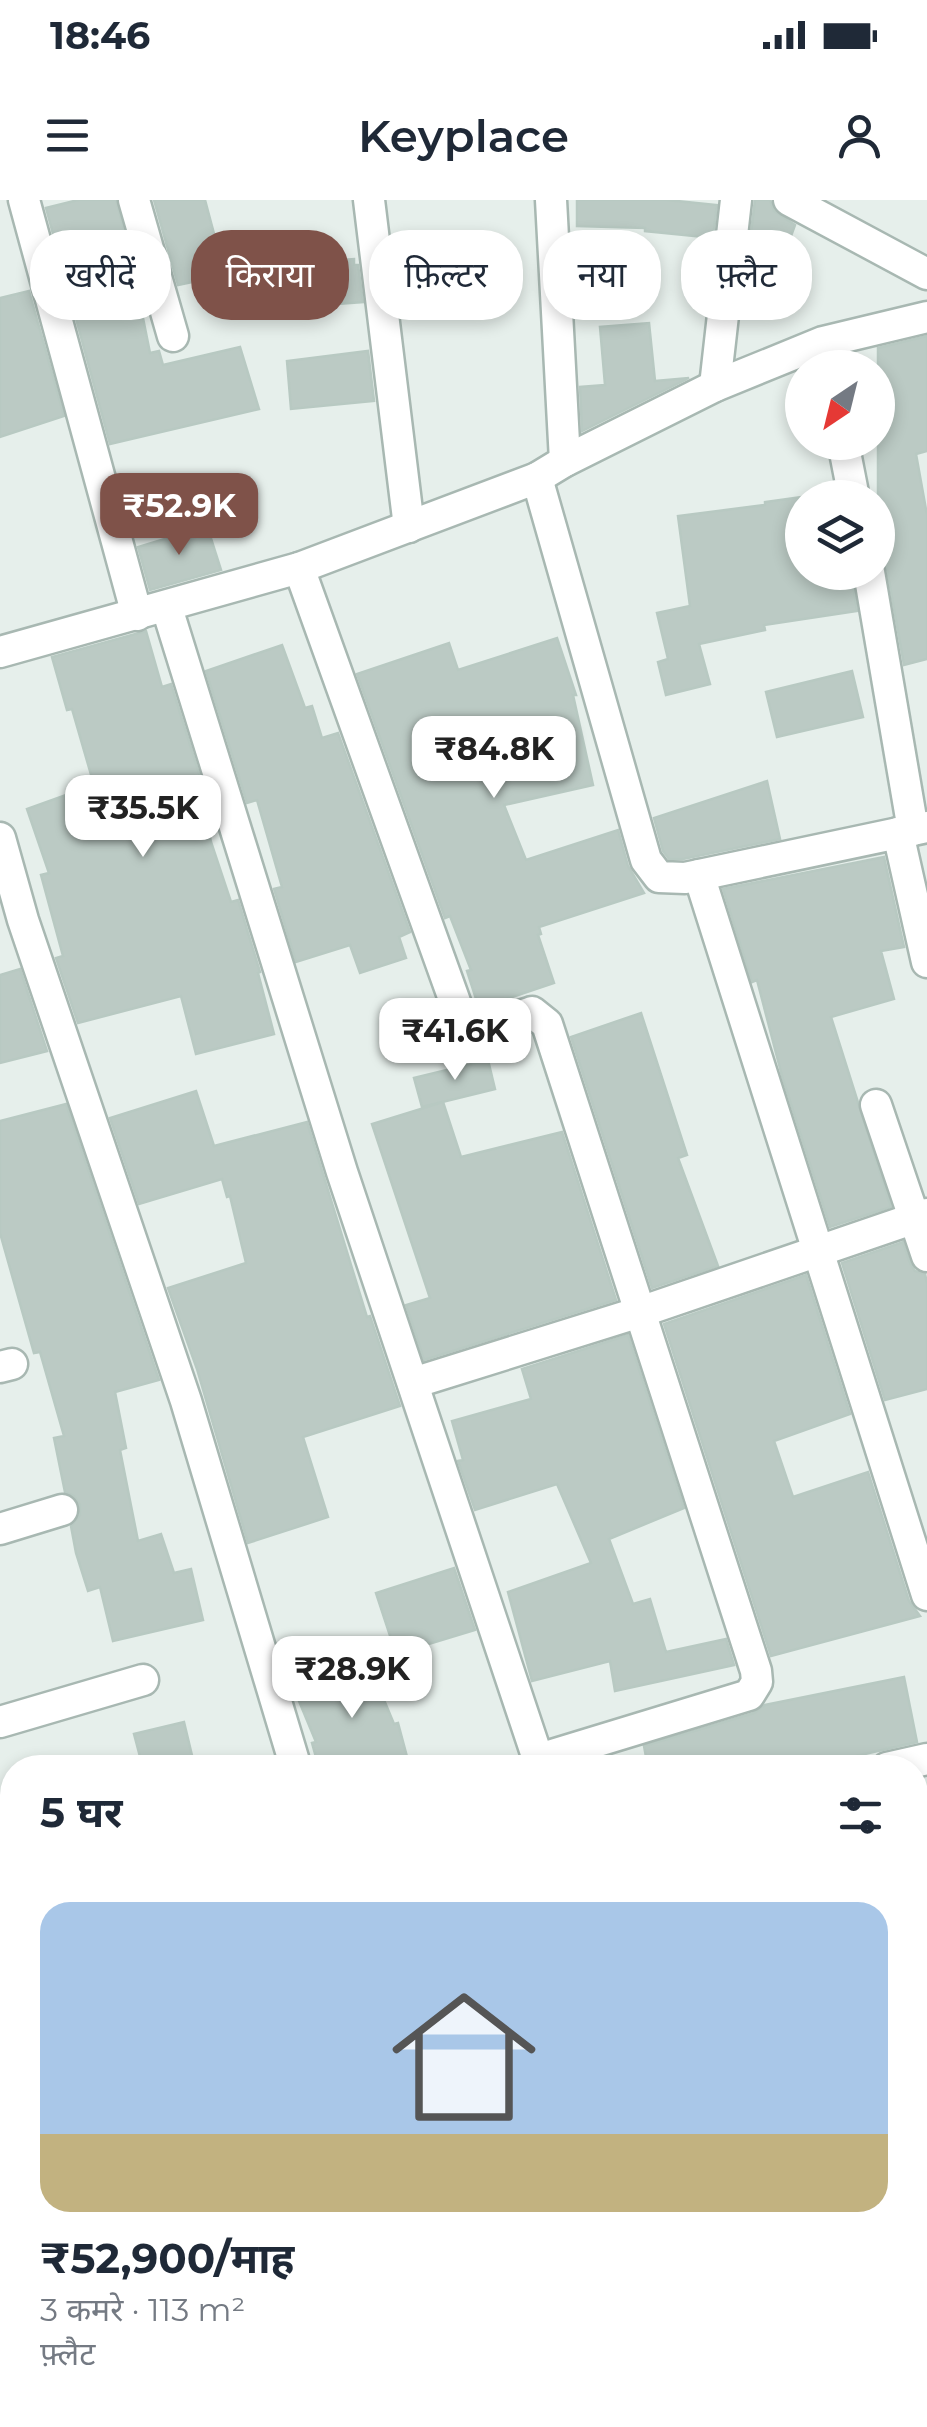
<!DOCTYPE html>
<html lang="hi">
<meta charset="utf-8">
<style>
body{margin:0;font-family:Montserrat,"Noto Sans Devanagari",sans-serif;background:#f2f2f3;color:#1f2937;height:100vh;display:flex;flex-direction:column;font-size:38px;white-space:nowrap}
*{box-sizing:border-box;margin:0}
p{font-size:32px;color:#747a83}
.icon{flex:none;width:55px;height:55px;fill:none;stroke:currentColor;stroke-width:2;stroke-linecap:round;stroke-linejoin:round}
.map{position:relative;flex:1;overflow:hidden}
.details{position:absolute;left:0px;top:1555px;width:928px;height:672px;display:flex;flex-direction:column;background:#fff;border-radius:40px 40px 0 0;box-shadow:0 5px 15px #0003}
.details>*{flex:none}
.hud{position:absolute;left:30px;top:30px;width:868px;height:90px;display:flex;gap:20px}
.needle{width:65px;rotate:215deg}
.controls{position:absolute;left:785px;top:150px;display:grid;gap:20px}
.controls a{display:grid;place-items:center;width:110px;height:110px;border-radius:50%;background:#fff;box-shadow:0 5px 15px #0003;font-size:50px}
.price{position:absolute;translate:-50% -85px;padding:0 22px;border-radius:20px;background:#fff;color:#222;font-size:32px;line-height:65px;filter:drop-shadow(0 2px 5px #0008)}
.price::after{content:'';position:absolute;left:50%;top:60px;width:30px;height:22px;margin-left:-15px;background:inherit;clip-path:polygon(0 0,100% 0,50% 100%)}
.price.selected{background:#7f5249;color:#fff}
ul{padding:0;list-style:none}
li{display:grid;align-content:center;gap:20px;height:530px;padding:0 40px}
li+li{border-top:2px solid #e0e1e3}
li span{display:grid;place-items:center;height:310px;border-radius:30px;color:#555}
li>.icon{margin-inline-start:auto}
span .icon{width:180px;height:180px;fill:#fffc;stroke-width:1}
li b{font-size:42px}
h2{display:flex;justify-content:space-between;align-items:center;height:120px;padding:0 40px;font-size:42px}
.tag{padding:0 35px;border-radius:40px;background:#fff;box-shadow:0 5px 15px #0003;font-size:35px;line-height:90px}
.tag.selected{background:#7f5249;color:#fff}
.status{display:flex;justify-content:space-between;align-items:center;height:70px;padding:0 50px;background:#fff;direction:ltr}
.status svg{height:28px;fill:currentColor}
header{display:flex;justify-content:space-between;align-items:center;height:130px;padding:0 40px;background:#fff;font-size:45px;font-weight:600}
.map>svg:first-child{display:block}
.building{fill:#bbcac4;stroke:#b8c9c2;stroke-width:2.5}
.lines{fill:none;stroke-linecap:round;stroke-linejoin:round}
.street-casing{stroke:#a8b8b2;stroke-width:35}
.street{stroke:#fff;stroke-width:30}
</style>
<div class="status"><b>18:46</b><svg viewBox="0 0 49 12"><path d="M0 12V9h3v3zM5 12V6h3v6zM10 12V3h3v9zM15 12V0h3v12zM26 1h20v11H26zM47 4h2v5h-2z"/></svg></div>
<header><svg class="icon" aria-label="menu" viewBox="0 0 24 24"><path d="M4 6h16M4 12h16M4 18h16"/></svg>Keyplace<svg class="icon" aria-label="person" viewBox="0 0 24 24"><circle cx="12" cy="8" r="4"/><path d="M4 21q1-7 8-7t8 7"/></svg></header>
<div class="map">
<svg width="927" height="2227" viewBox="0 0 927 2227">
<rect width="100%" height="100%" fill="#e6efeb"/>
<g class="building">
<polygon points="78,0 116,0 141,93 138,93 150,153 159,151 163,165 240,147 259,209 110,244 46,8"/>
<polygon points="154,0 205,0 225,75 178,85"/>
<polygon points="577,0 667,0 717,5 713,38 645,31 645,28 577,26"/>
<polygon points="755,0 770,0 774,11 795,25 782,61 749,48"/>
<polygon points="354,59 354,65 358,65 363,102 283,108 280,64"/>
<polygon points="439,60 442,97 400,100 396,63"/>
<polygon points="29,91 64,216 0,237 0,98"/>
<polygon points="649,123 655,181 689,178 582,231 580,187 605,185 600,127"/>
<polygon points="927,136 927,251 916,254 927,315 927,459 904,465 887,369 878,356 878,148"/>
<polygon points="368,151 374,201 291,209 287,161"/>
<polygon points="802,297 802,372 851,372 857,411 764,425 765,430 699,444 710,484 666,495 658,462 668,459 657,413 690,406 678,316 765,305 765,302"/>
<polygon points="207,326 221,370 150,390 138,347"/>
<polygon points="146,431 162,487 171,484 212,615 206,617 211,642 231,702 238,700 260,772 258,773 274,834 196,854 181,796 78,823 56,758 63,756 41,675 49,673 27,609 94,585 72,509 67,510 52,457"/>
<polygon points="557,438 576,495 573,495 593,585 504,605 526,660 618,630 628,666 644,693 539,727 541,734 538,735 554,783 482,807 478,805 467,771 471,770 450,716 445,718 357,474 449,443 458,470"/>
<polygon points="282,445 305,508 312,506 322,538 338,533 410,732 399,737 406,758 360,773 350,745 296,762 274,689 282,687 257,600 247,603 206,471"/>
<polygon points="852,471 863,517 777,537 766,492"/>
<polygon points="767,581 780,639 683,659 669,659 663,651 654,618"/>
<polygon points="884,657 904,747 881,751 894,799 831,817 891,1007 830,1027 782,876 757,780 752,782 723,689"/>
<polygon points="20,769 47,851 0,863 0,775"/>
<polygon points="641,813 687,955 678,958 718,1066 652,1088 571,837"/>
<polygon points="488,860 495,889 422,907 414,878"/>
<polygon points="196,891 214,946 307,922 367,1117 370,1116 400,1206 303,1237 328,1317 248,1343 197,1169 168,1088 246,1063 230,996 227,997 222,979 139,1004 110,918"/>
<polygon points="443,902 461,957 562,932 616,1100 424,1160 406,1105 430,1098 372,924"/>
<polygon points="66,904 159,1180 115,1192 126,1248 120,1250 138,1341 161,1334 174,1373 191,1369 203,1420 113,1441 100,1387 88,1391 76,1353 71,1326 80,1315 80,1305 74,1296 65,1292 54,1238 64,1236 40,1152 34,1153 0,1033 0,921"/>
<polygon points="903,1042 910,1063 915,1071 925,1074 927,1083 927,1189 885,1200 842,1063"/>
<polygon points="806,1075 850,1214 774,1241 793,1297 868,1272 909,1401 920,1416 771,1456 664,1124"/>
<polygon points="628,1135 684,1308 609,1339 633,1404 650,1399 666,1452 726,1439 734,1465 615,1491 610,1461 532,1481 508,1392 591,1363 557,1284 475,1310 458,1261 463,1260 452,1221 531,1199 522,1169"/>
<polygon points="454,1368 475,1430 396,1454 376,1393"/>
<polygon points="367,1459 394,1524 398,1523 410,1568 319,1568 312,1543 316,1542 294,1489"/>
<polygon points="904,1477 917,1542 843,1559 844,1562 824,1568 648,1568 644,1546 754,1513 765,1505"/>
<polygon points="184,1522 195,1568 143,1568 134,1534"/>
</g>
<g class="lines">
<defs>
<g id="street">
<polyline points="24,0 137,415"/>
<polyline points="134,0 173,136"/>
<polyline points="369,0 409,327"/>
<polyline points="551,0 565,261"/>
<polyline points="789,0 927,74"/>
<polyline points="715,186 736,0"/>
<polyline points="843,242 854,298"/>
<polyline points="537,278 646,660 659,677 685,678 927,627"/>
<path d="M 299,368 L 459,813 C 483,838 504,821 532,812 L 547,824 L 756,1471 L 757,1482 L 749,1495 L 539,1559"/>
<polyline points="869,372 913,630"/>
<polyline points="167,408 342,972 541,1568"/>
<polyline points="0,452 299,368 537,278 565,261 715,186 823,142 927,117"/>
<polyline points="898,633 927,762"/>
<polyline points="0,638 23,720 186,1201 296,1568"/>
<polyline points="699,675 927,1395"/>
<polyline points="876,905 927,1056"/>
<polyline points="0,1167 12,1164"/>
<polyline points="413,1183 640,1112 927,1014"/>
<polyline points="0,1329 62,1310"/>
<polyline points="0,1522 143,1480"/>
<polyline points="887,1568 927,1559"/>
<polyline points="0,1757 12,1754"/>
<polyline points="915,1769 927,1766"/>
<polyline points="0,2086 12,2083"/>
<polyline points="230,2215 233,2227"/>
<polyline points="464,2215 467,2227"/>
<polyline points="696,2215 699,2227"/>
<polyline points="69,2227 126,2215"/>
<polyline points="854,2227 927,2214"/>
</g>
</defs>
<use href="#street" class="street-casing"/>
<use href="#street" class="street"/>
</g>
</svg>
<div class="controls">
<a><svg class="needle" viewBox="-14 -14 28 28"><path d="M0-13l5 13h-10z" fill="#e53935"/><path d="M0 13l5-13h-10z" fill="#747a83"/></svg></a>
<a><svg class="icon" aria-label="layers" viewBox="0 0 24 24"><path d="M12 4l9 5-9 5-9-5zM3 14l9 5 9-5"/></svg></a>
</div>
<b class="price selected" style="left:179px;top:358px">₹52.9K</b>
<b class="price" style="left:494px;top:601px">₹84.8K</b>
<b class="price" style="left:143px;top:660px">₹35.5K</b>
<b class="price" style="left:455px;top:883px">₹41.6K</b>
<b class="price" style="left:352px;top:1521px">₹28.9K</b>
<div class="hud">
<a class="tag">खरीदें</a>
<a class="tag selected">किराया</a>
<a class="tag">फ़िल्टर</a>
<a class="tag">नया</a>
<a class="tag">फ़्लैट</a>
</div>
<section class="details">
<h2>5 घर<svg class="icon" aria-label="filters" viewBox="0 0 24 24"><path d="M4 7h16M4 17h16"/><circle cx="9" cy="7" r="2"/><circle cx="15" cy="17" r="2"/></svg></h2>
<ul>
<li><span style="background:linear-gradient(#a9c7e8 75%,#c2b280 0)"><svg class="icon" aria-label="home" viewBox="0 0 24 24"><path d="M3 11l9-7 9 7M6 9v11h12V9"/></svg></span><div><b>₹52,900/माह</b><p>3 कमरे · 113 m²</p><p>फ़्लैट</p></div></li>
</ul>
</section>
</div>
